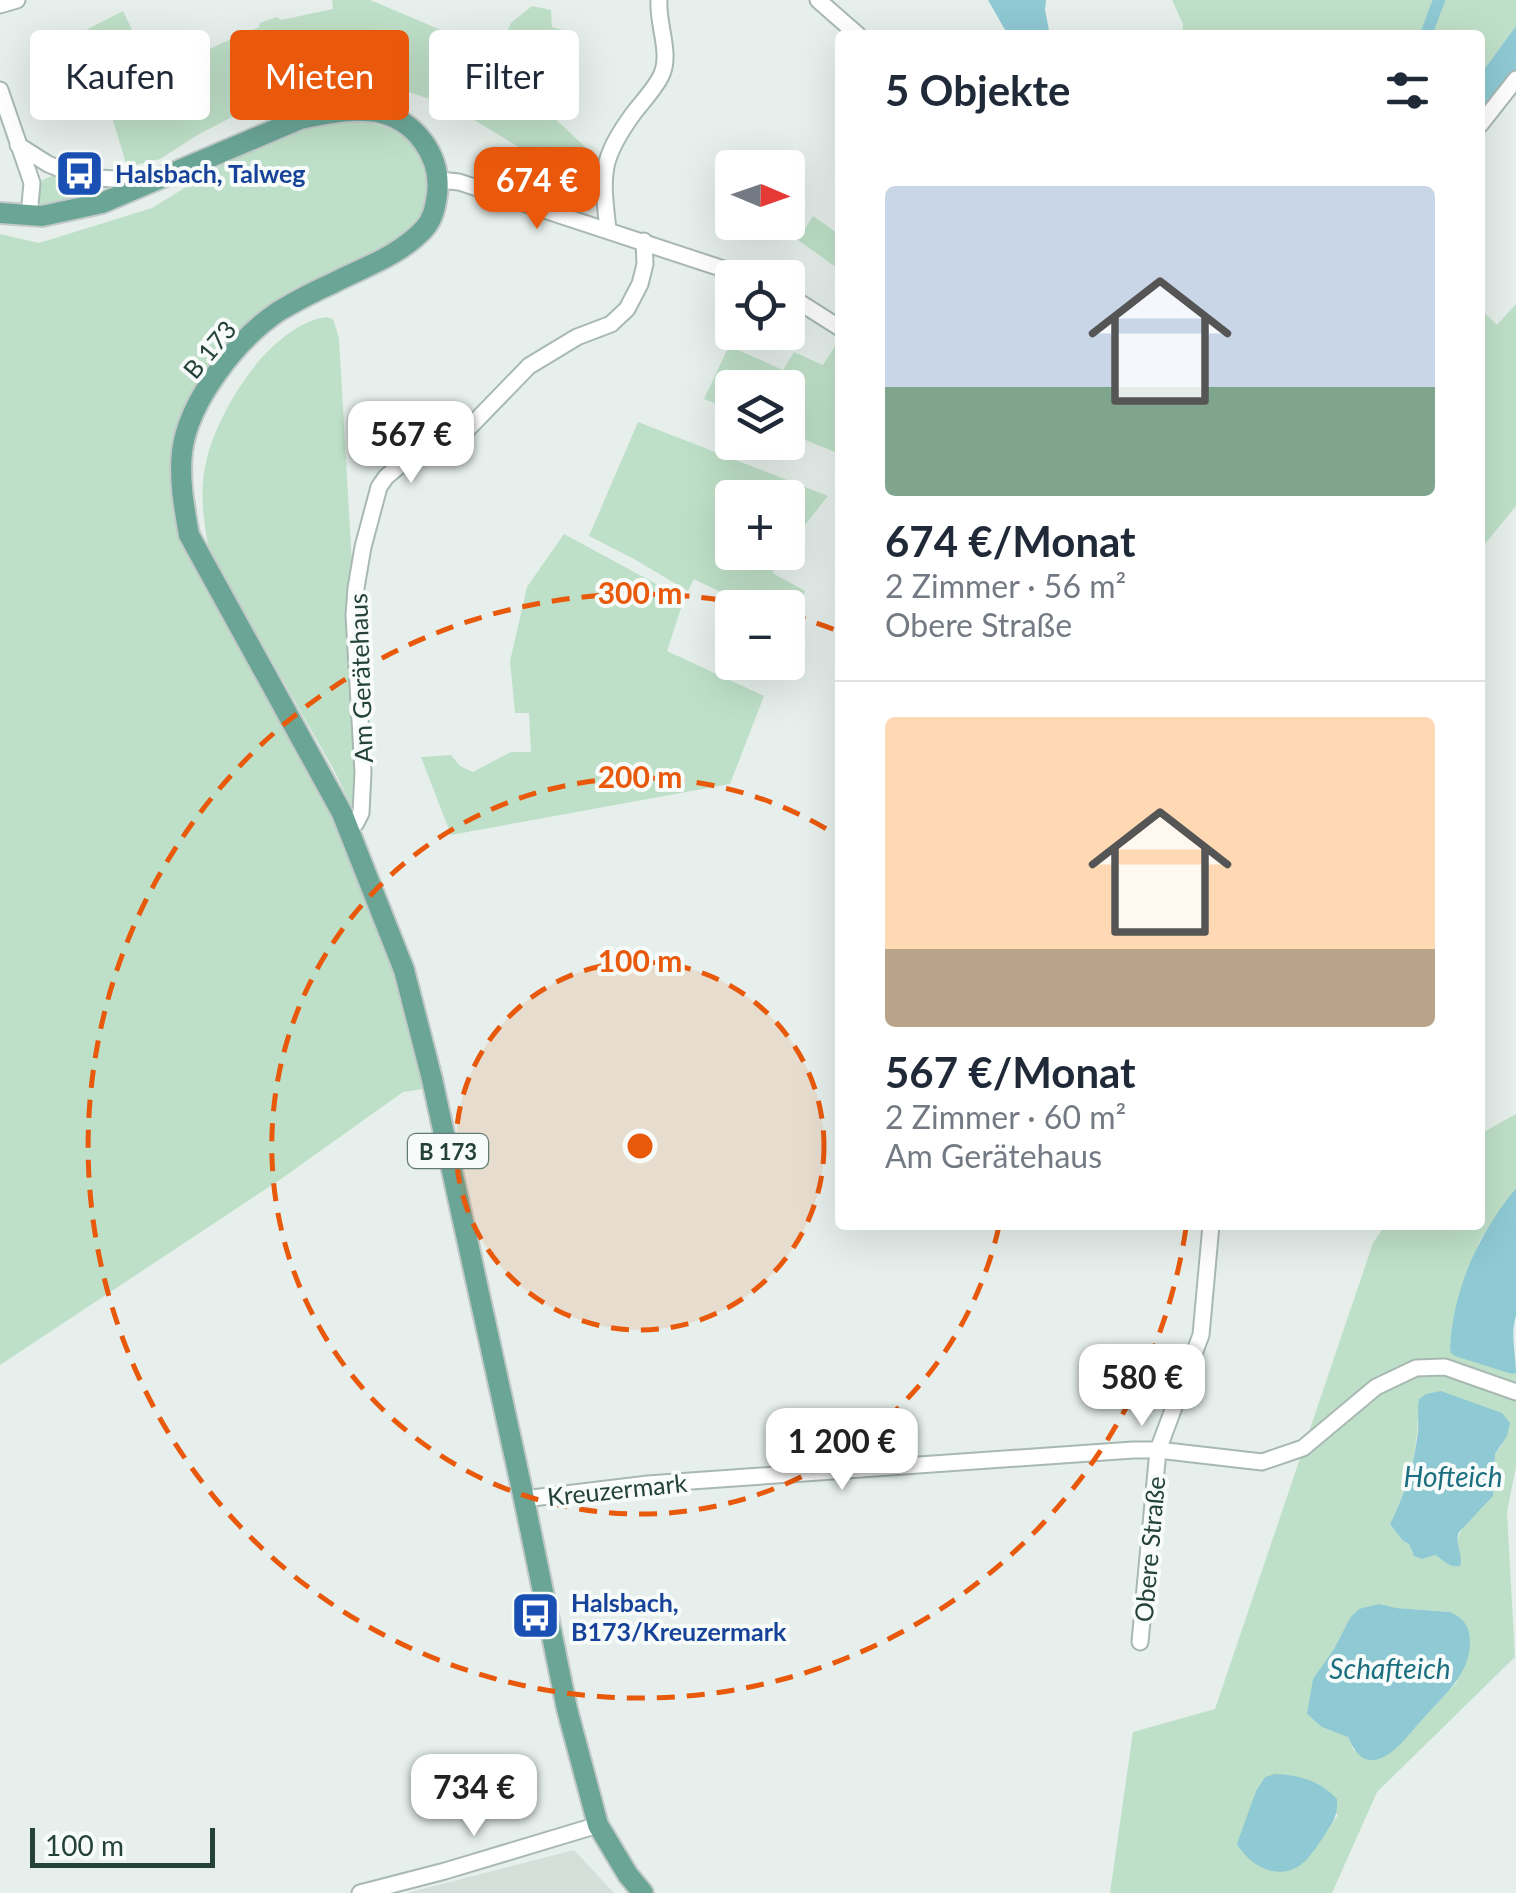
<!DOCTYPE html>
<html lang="de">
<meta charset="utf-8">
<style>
body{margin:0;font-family:Lato,sans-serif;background:#f6f6f7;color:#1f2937;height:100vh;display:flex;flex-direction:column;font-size:38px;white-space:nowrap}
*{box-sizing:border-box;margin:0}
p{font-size:32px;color:#747a83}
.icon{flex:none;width:55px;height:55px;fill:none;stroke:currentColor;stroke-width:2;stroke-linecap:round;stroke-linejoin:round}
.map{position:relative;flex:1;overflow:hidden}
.side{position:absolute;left:835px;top:30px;width:650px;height:1200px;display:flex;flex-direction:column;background:#fff;border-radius:10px;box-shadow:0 10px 40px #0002}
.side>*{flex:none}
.top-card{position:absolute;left:30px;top:30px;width:655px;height:90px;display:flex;gap:20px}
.needle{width:65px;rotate:92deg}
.buttons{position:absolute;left:715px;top:150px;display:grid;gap:20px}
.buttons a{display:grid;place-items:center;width:90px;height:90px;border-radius:10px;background:#fff;box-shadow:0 10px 40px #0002;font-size:50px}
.scale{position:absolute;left:30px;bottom:25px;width:185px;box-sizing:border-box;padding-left:10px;border:5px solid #24423a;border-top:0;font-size:28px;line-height:35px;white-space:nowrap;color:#24423a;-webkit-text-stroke:8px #f7fbf9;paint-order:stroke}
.price{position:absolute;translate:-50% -85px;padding:0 22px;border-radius:20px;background:#fff;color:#222;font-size:32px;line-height:65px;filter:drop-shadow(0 2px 5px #0008)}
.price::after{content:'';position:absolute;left:50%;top:60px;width:30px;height:22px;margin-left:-15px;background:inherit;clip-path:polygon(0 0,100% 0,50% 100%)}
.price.selected{background:#ea580c;color:#fff}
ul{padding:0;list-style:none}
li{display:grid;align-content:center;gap:20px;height:530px;padding:0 50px}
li+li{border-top:2px solid #e0e1e3}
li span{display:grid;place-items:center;height:310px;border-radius:10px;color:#555}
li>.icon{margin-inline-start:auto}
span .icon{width:180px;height:180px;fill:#fffc;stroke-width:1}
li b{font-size:42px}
h2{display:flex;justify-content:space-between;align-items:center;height:120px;padding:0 50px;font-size:42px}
.chip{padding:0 35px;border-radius:10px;background:#fff;box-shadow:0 10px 40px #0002;font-size:35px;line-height:90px}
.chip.selected{background:#ea580c;color:#fff}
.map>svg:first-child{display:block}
.built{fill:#d4dfda}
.green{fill:#bfe0c8;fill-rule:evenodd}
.water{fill:#8ec9d4}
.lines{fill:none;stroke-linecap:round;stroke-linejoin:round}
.canal{stroke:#8ec9d4;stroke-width:12}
.minor-casing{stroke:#a8b8b2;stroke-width:19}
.major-casing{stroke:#c2cac8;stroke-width:24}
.minor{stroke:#fff;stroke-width:15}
.major{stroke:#6aa596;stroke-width:20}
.ring{fill:none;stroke:#e8590c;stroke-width:5;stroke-dasharray:18 12}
.labels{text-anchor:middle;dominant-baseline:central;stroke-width:8;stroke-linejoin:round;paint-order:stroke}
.shield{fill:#f7fbf9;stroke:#637a73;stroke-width:2.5}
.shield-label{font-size:22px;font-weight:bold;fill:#24423a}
.transit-label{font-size:25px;font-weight:bold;fill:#164399;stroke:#f7fbf9;text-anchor:start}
.street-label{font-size:25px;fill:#24423a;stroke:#f7fbf9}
.water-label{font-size:28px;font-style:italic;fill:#1c6f80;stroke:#f7fbf9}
.centre{fill:#e8590c;stroke:#f7fbf9;stroke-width:5}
.ring-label{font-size:30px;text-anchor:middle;font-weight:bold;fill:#e8590c;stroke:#f7fbf9;stroke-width:8;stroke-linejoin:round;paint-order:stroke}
</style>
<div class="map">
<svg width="1516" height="1893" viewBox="0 0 1516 1893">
<rect width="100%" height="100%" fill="#e6efeb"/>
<polygon class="built" points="574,1850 614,1893 407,1893"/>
<g class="green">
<polygon points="332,0 370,0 479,46 480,53 496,53 511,23 532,6 551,10 552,27 566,31 562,40 527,77 557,103 549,113 600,161 595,185 589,191 562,180 527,152 463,113 441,103 409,92 353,92 309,84 287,101 240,113 199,134 160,159 127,167 86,30 123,11 153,74 259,27 260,23 277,17 281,20 333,9"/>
<polygon points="1172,0 1516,0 1516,26 1480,75 1480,35 1182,35 1183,24"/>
<path d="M 360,121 C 375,124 390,127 403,136 C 430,156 436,197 415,224 C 397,247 355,260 330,273 C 314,281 297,289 283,299 C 237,330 180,392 172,448 C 168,473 174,499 178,524 L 343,835 L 401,991 L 423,1089 L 403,1092 L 281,1179 L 0,1365 L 0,234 L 39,243 L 152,208 L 230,160 L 317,125 Z"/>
<polygon points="52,176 88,185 92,193 88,199 43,207 38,201 42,180"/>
<polygon points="813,216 840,235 840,270 798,240"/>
<polygon points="1516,304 1516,506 1480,550 1480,309 1497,325"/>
<path d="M 326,317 L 333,319 L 339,338 L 353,582 L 358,790 L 354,796 L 354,811 L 335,772 L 209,550 C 203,519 199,488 207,458 C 220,407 270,326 326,317 Z"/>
<polygon points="837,343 840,345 840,454 788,433 788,388 732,388 732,410 704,399 729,346 783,370 794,352 823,365"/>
<polygon points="638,422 828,496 788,546 788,498 732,498 732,552 782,553 771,566 774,574 805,591 788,629 788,608 751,607 694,579 688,591 634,559 589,536"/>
<polygon points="564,534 684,599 667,651 764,696 730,784 451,835 421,757 451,755 460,766 473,772 511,752 531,752 529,713 515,713 510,661 527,587"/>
<path d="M 1516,1114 L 1516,1188 L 1479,1242 L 1456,1308 L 1450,1347 L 1511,1374 L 1516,1373 L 1516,1467 L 1507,1512 L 1515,1657 L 1377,1792 L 1332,1893 L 1110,1893 L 1133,1732 L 1215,1709 L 1373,1243 L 1385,1225 L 1480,1225 L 1480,1134 ZM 1418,1419 L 1502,1445 L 1495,1454 L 1493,1495 C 1480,1512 1455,1523 1458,1548 L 1440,1558 L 1435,1555 L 1422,1559 L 1414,1556 L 1409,1544 L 1403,1541 L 1390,1524 C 1406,1491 1417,1457 1418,1419 ZM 1396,1608 L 1450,1612 L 1457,1682 L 1395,1749 L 1354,1751 L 1348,1737 L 1334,1649 L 1350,1618 ZM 1265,1777 L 1338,1815 L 1302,1864 L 1245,1825 L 1256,1791 Z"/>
</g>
<g class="water">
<polygon points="988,0 1046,0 1045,10 1050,35 1008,35"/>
<polygon points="1516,26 1516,71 1480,118 1480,75"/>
<path d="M 1516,1188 L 1516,1316 C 1510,1334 1516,1354 1516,1373 L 1512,1374 L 1455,1356 L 1451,1353 L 1450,1347 C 1454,1287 1478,1235 1516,1188 Z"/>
<path d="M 1441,1391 L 1502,1413 L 1510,1423 L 1507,1436 L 1495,1454 L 1493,1496 L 1459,1532 C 1454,1544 1464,1555 1460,1566 C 1449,1568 1444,1560 1435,1555 L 1422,1559 L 1414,1556 L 1409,1544 L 1403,1541 L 1390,1524 C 1405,1494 1414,1465 1418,1432 C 1419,1421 1417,1410 1419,1399 L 1426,1394 Z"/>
<path d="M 1379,1604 L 1396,1608 L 1450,1612 C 1464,1618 1470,1627 1470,1642 C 1470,1675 1442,1697 1422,1720 C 1409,1733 1395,1756 1375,1760 C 1360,1762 1353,1748 1348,1737 L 1322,1727 L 1307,1714 L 1313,1679 L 1334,1649 L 1350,1618 L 1359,1609 Z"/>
<path d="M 1275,1774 C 1300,1775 1320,1781 1337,1799 C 1338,1817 1333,1821 1324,1836 C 1318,1844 1312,1855 1304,1862 C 1281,1883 1250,1867 1237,1844 L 1256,1791 L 1265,1777 Z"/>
</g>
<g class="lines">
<polyline class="canal" points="1426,35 1439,0"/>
<defs>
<g id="minor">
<polyline points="818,0 858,35"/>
<polyline points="0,5 17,0"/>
<polyline points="0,90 32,183 29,216"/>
<polyline points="1480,125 1516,79"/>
<polyline points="18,145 48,164 80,177 151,181"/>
<polyline points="439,180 459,182 751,278"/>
<path d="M 608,230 C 602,175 599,161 633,114 C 642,102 654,90 661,76 C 672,54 657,24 659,0"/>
<polyline points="788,295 840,328"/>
<polyline points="349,828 356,823 361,813 363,772 354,615 356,588 363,547 379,487 386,477 400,465 464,433 529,366 577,337 611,324 627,309 640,284 645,264 644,241"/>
<polyline points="524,1499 648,1484 1133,1450 1158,1450 1262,1462 1303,1448 1376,1387 1416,1368 1445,1367 1516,1392"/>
<polyline points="1140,1642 1158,1450 1201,1335 1211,1225"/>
<polyline points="360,1893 445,1871 598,1825"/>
</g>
<path id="major" d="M 0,213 L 42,216 L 102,203 L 300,119 C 324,114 351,108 376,112 C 415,119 442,156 437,195 C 435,208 433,219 424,229 C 399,256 364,267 333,283 C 315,291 296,301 279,311 C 237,339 188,401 182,452 C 179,480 184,507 189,535 L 342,813 L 404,970 L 432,1079 L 524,1499 L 567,1709 L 598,1825 L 628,1875 L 643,1893"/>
</defs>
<use href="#minor" class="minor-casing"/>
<use href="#major" class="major-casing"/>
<use href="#minor" class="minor"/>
<use href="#major" class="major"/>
</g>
<circle cx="640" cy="1146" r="184" fill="#e8590c" fill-opacity=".12"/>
<g class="ring">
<circle cx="640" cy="1146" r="184"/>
<path d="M999 1226A368 368 0 1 1 838 836"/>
<path d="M1186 1228A552 552 0 1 1 759 607M788 614A552 552 0 0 1 838 631"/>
</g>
<defs>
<symbol id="bus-square" viewBox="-11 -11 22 22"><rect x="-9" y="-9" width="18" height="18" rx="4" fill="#1a4fb4" stroke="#f7fbf9"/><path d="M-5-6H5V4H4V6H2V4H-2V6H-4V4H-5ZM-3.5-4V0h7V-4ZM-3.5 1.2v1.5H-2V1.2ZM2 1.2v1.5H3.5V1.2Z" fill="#fff"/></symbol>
</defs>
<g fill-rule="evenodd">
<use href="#bus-square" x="52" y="146" width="55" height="55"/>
<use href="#bus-square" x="508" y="1588" width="55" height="55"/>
</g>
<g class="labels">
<rect class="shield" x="408" y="1134" width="80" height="34" rx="8"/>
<g class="shield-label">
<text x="448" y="1151">B 173</text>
</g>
<g class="transit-label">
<text x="115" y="173">Halsbach, Talweg</text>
<text x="571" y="1602">Halsbach,<tspan x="571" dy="29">B173/Kreuzermark</tspan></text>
</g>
<g class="street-label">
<text transform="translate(209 349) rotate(-50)">B 173</text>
<text transform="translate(360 678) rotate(-92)">Am Gerätehaus</text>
<text transform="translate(617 1489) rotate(-6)">Kreuzermark</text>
<text transform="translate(1149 1549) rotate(-85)">Obere Straße</text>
</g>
<g class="water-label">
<text x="1453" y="1476">Hofteich</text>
<text x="1390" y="1668">Schafteich</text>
</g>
</g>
<circle cx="640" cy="1146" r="15" class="centre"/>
<g class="ring-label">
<text x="640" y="604">300 m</text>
<text x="640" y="788">200 m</text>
<text x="640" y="972">100 m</text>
</g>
</svg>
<div class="buttons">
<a><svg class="needle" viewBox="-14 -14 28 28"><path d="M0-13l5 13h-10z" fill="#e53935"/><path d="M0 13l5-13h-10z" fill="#747a83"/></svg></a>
<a><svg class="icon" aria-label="locate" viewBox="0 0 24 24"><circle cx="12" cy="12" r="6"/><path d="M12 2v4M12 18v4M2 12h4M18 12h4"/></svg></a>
<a><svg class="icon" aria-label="layers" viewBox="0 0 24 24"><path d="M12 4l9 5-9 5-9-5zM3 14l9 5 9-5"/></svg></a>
<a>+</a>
<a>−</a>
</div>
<div class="scale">100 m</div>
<b class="price selected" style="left:537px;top:232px">674 €</b>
<b class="price" style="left:411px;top:486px">567 €</b>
<b class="price" style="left:1142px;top:1429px">580 €</b>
<b class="price" style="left:842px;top:1493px">1 200 €</b>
<b class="price" style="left:474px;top:1839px">734 €</b>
<div class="top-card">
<a class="chip">Kaufen</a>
<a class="chip selected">Mieten</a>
<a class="chip">Filter</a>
</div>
<section class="side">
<h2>5 Objekte<svg class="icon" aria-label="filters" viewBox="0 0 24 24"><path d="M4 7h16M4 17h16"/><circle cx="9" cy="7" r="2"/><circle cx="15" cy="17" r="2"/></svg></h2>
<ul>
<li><span style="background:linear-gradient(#c9d6e8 65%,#7fa58c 0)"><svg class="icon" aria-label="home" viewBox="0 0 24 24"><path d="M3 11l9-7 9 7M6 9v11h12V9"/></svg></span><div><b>674 €/Monat</b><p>2 Zimmer · 56 m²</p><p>Obere Straße</p></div></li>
<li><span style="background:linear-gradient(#ffd9b3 75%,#b9a48a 0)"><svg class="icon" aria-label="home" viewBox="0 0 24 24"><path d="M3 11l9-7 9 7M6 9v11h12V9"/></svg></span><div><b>567 €/Monat</b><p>2 Zimmer · 60 m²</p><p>Am Gerätehaus</p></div></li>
</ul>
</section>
</div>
